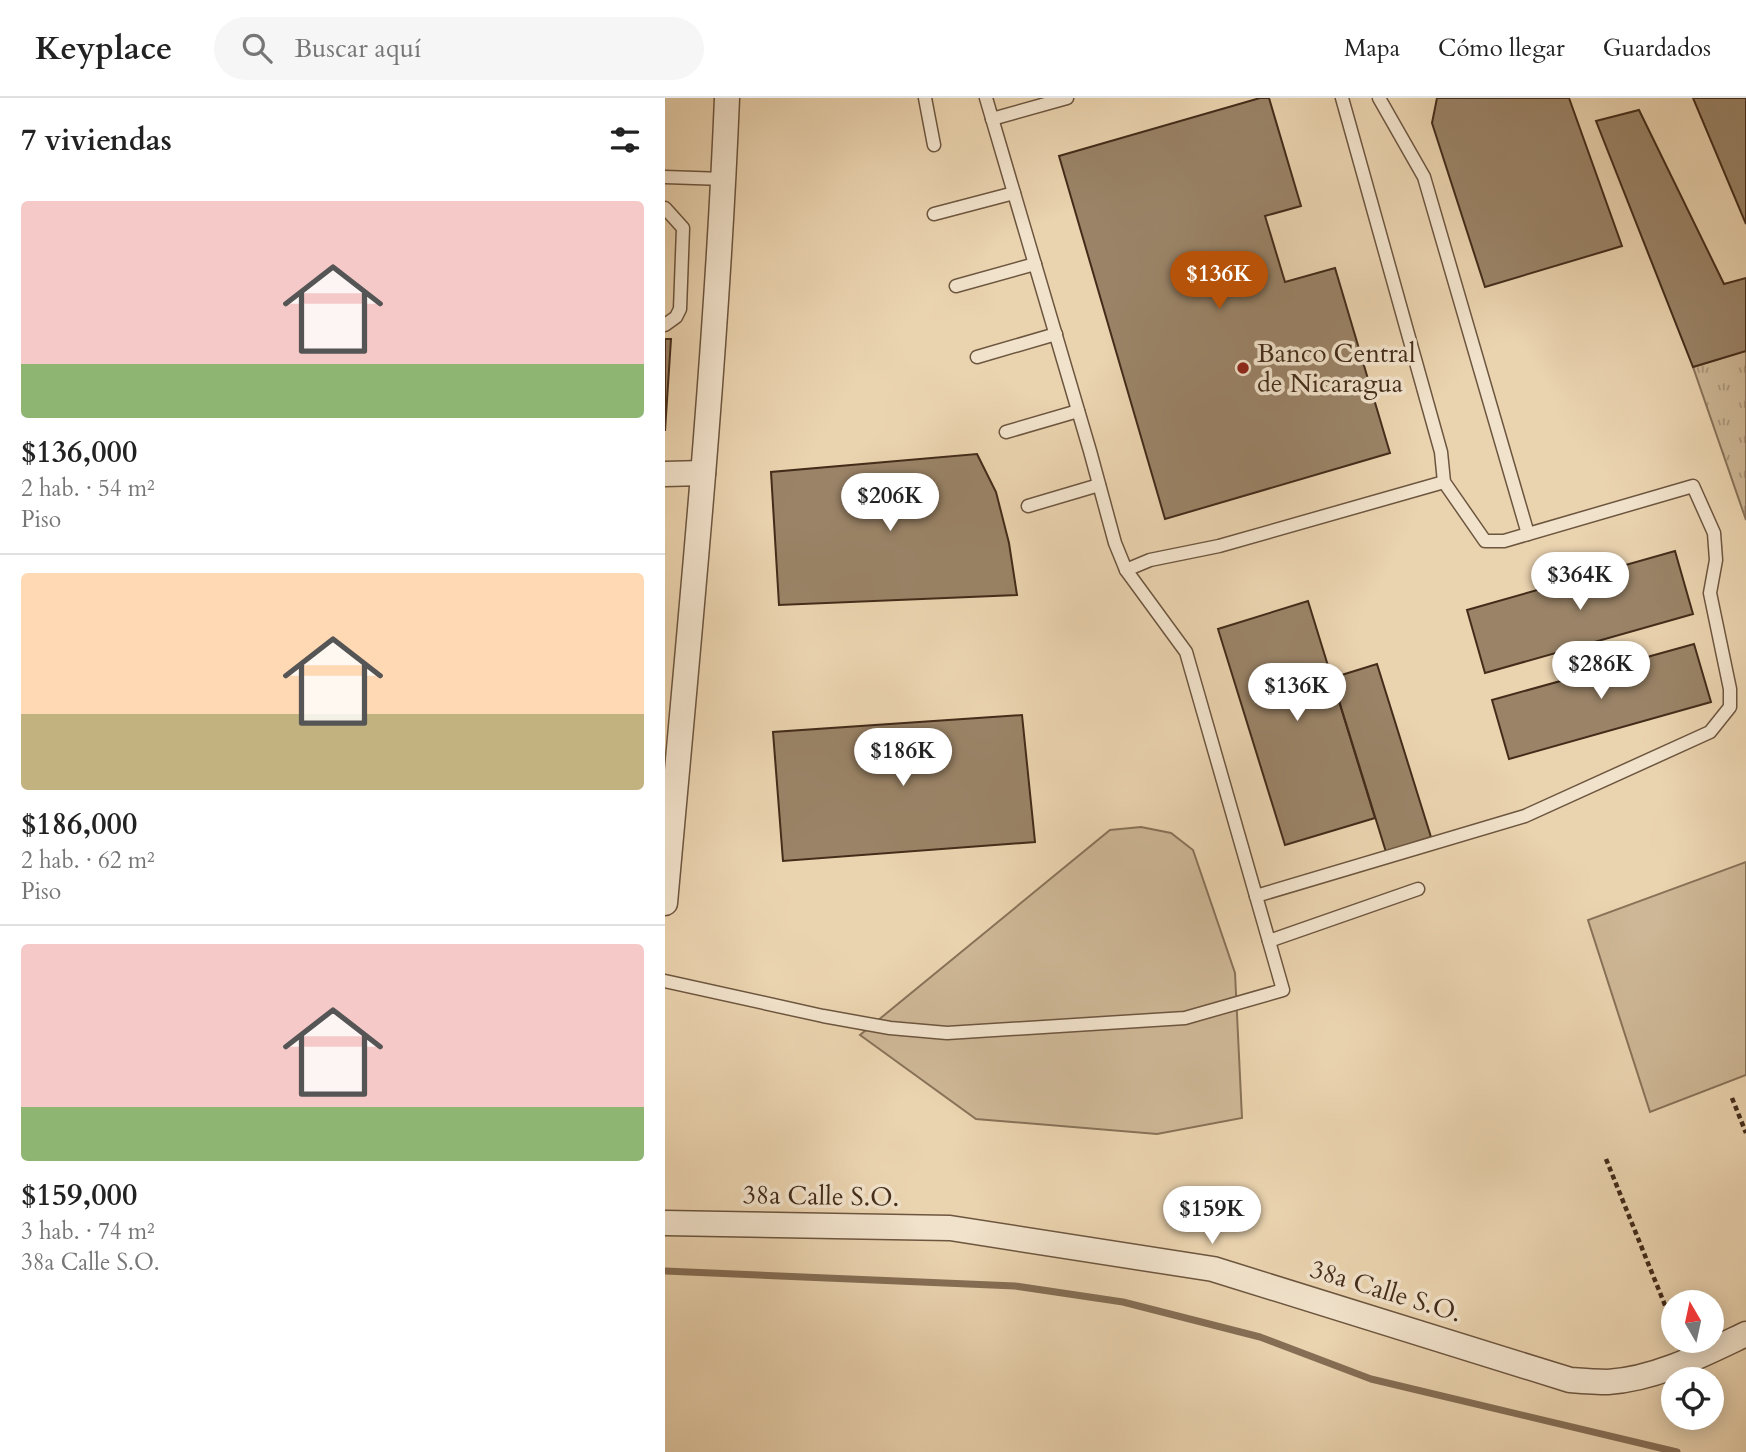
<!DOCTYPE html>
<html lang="es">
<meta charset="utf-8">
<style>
body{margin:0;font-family:Cardo,serif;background:#f6f6f6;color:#222;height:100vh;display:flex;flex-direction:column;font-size:26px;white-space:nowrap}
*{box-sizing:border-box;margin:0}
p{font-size:23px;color:#767676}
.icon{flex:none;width:38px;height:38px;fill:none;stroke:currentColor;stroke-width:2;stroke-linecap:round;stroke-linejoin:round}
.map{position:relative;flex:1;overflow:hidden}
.panel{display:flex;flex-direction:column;background:#fff;width:665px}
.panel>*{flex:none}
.needle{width:46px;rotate:351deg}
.controls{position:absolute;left:996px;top:1192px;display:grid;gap:14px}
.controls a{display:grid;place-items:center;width:63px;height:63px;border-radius:50%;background:#fff;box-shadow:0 4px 18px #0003;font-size:35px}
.price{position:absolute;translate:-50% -60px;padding:0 16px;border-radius:24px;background:#fff;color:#222;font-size:23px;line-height:46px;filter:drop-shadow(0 2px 4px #0008)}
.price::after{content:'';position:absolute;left:50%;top:42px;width:21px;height:16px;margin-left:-10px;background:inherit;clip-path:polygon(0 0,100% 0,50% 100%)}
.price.current{background:#b45309;color:#fff}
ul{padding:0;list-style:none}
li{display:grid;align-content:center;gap:14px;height:371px;padding:0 21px}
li+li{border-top:2px solid #e0e0e0}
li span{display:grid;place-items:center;height:217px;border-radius:7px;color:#555}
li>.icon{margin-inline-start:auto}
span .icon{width:126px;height:126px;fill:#fffc;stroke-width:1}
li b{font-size:30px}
h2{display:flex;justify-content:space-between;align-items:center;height:84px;padding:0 21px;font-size:30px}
header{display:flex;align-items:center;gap:42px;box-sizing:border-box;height:98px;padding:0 35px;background:#fff;border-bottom:2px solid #e0e0e0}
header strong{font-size:33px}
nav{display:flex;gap:38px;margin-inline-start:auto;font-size:24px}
.search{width:490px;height:63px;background:#f6f6f6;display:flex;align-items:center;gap:18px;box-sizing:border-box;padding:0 24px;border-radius:38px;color:#767676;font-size:26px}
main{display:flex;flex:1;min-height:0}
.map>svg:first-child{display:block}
.grass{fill:url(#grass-tufts);stroke:#887258;stroke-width:2}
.park{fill:#ceb796;stroke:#887258;stroke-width:2}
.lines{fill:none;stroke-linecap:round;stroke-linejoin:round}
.stream{stroke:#856e55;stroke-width:7}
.building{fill:#9a8367;stroke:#432c1a;stroke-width:2}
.service-casing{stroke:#6d563f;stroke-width:15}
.minor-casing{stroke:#6d563f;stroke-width:27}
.path{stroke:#432c1a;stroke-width:4.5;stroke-dasharray:5 3.5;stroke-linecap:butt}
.service{stroke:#f1e2cb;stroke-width:12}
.minor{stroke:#f1e2cb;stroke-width:24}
.poi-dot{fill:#8f2418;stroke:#f1e2cb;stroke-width:2.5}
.labels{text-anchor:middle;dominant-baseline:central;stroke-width:7;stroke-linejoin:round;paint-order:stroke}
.poi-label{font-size:26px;fill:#432c1a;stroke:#f1e2cb;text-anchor:start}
.street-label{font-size:26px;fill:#432c1a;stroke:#f1e2cb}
</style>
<header>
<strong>Keyplace</strong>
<div class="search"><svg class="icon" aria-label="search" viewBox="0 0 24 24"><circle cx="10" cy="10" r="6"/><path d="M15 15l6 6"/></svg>Buscar aquí</div>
<nav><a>Mapa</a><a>Cómo llegar</a><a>Guardados</a></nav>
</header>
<main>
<section class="panel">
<h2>7 viviendas<svg class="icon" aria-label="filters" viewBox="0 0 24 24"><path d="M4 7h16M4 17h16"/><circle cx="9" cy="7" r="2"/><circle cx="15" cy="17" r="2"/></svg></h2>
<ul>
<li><span style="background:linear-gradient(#f6c9c9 75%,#8fb573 0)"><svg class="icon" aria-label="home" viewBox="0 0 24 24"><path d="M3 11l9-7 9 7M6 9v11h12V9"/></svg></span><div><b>$136,000</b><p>2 hab. · 54 m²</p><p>Piso</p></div></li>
<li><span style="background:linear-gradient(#ffd9b3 65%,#c2b280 0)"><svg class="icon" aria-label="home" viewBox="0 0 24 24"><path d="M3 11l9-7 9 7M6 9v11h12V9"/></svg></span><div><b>$186,000</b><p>2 hab. · 62 m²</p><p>Piso</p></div></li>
<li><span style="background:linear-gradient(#f6c9c9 75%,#8fb573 0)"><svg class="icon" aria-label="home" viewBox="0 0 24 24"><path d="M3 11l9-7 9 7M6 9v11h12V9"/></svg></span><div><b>$159,000</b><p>3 hab. · 74 m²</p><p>38a Calle S.O.</p></div></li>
</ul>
</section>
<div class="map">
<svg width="1081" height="1354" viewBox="0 0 1081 1354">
<defs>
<pattern id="grass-tufts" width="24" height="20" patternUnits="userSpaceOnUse" patternTransform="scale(1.75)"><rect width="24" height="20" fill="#ceb796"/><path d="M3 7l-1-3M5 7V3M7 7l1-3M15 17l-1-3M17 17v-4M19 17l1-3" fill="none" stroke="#a9957a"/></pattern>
</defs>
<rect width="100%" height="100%" fill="#ead3af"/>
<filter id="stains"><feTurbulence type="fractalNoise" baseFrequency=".00286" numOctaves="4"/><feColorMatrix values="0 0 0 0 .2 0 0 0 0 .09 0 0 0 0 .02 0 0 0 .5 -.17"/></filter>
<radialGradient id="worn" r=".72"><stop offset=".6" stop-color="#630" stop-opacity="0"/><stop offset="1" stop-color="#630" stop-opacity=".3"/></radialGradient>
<polygon class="grass" points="1081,253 1081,422 1028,269"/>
<g class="park">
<polygon points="476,729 506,735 528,752 570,875 577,1020 492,1036 311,1021 195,937 445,732"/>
<polygon points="1081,764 1081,977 985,1014 923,822"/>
</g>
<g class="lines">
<polyline class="stream" points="0,1173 350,1188 458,1204 595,1239 706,1281 1012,1354"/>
</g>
<g class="building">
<polygon points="595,0 604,0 636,108 600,118 620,184 670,170 725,355 500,421 394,58"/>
<polygon points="772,0 904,0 957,148 820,189 767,25"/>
<polygon points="1028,0 1081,0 1081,126"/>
<polygon points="974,12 1059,186 1081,180 1081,253 1028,269 931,23"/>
<polygon points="0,241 6,241 0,333"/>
<polygon points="312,356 331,394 344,445 352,497 114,507 106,374"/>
<polygon points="1010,453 1028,516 820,575 802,512"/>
<polygon points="643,503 710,720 620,747 553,531"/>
<polygon points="1029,546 1046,604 844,661 827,602"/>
<polygon points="712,566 766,739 721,754 667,580"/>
<polygon points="357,617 370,744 118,763 108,634"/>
</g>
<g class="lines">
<defs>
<g id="service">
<polyline points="260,0 269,47"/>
<polyline points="714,0 759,79 863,436"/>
<polyline points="327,21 402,0"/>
<polyline points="0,79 59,81"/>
<polyline points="0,110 18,130 15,211 11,219 0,227"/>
<polyline points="269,116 349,95"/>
<polyline points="291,188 370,166"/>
<polyline points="312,259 391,236"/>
<polyline points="341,334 413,313"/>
<polyline points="363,408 434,387"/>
<polyline points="461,472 485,462 554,448 779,384"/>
<polyline points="591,798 860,718 1045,634 1065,609 1065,591 1045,495 1051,462 1049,435 1028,388 839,443 820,443 779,384 776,354 677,0"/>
<polyline points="604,843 753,791"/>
<polyline points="0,883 158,918 225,930 282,935 520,920 618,892 521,554 461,472 450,445 425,353 321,0"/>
</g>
<g id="minor">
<polyline points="0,376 38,375"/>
<path d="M 0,805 C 24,537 51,269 62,0"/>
<path d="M 0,1125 L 285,1130 L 548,1171 L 905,1282 C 918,1283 931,1284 943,1284 C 991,1281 1039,1256 1081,1236"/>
</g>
</defs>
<use href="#service" class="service-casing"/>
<use href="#minor" class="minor-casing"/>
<g class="path">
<polyline points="1067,1000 1081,1035"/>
<polyline points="941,1061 1008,1227"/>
</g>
<use href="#service" class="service"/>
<use href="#minor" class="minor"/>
</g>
<circle class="poi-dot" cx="578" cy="270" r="7"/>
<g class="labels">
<g class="poi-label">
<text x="592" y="255">Banco Central<tspan x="592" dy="30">de Nicaragua</tspan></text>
</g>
<g class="street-label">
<text transform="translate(156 1098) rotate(1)">38a Calle S.O.</text>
<text transform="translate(721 1193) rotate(17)">38a Calle S.O.</text>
</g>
</g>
<rect width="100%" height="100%" filter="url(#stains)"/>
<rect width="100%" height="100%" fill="url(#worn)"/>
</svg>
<div class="controls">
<a><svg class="needle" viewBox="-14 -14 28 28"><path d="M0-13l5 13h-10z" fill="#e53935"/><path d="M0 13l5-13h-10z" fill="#767676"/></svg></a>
<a><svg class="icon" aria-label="locate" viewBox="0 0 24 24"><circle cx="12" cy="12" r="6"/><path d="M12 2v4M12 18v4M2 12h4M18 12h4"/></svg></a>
</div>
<b class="price current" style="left:554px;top:213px">$136K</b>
<b class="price" style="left:225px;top:435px">$206K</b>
<b class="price" style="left:915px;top:514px">$364K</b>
<b class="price" style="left:936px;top:603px">$286K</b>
<b class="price" style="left:632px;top:625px">$136K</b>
<b class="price" style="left:238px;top:690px">$186K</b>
<b class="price" style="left:547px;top:1148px">$159K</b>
</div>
</main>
